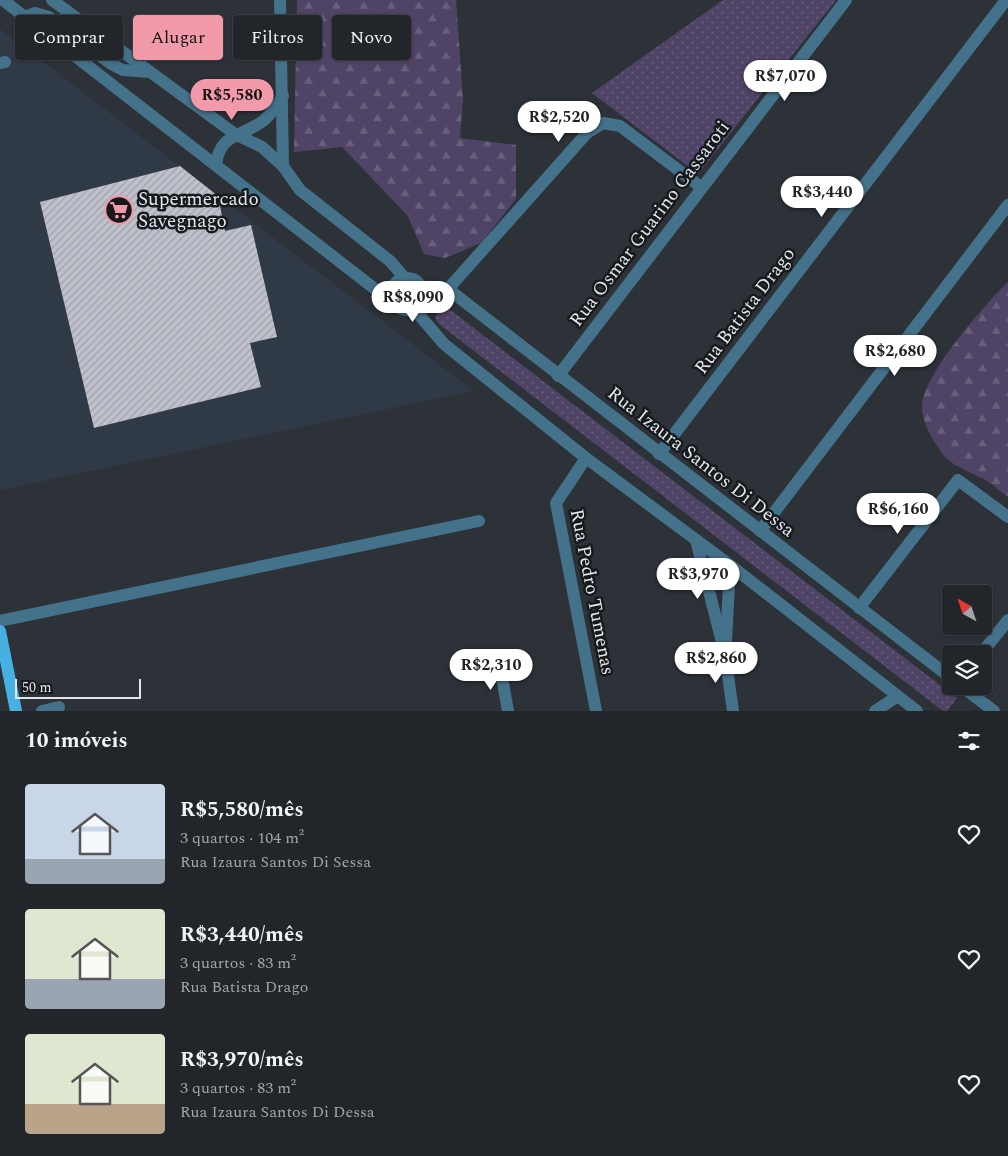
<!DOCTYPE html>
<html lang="pt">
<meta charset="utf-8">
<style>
body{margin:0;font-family:Spectral,serif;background:#2e3237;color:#f1f3f6;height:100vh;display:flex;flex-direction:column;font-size:19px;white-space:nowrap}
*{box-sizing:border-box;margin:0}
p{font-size:16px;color:#a2a5a9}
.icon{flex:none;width:28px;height:28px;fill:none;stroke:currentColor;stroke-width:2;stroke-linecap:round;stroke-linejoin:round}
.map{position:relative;height:711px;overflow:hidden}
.drawer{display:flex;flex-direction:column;background:#22262b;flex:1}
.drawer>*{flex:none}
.guide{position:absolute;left:15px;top:15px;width:500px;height:45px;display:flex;gap:10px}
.needle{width:32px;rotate:320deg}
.tools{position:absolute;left:942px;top:585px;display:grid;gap:10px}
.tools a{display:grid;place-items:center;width:50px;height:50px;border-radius:5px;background:#22262b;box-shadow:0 1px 4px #0004,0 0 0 1px #3f4347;font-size:25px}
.scale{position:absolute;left:15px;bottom:12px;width:126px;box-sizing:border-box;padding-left:5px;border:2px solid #e2e5ea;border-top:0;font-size:14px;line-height:18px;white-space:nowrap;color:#e2e5ea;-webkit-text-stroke:4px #171a1d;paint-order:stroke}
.price{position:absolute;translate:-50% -42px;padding:0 11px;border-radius:18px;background:#fff;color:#222;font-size:16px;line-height:32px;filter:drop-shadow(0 1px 2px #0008)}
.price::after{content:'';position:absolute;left:50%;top:30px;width:15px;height:11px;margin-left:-8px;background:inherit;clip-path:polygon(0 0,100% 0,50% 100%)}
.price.selected{background:#f39aaa;color:#111}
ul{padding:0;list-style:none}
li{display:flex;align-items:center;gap:15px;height:125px;padding:0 25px}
li span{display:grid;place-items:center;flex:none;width:140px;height:100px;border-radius:5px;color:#555}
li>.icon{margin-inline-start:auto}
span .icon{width:60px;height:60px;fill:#fffc;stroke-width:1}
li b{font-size:21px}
h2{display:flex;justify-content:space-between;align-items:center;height:60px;padding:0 25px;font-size:21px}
.pill{padding:0 18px;border-radius:5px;background:#22262b;box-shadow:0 1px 4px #0004,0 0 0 1px #3f4347;font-size:18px;line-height:45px}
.pill.selected{background:#f39aaa;color:#111}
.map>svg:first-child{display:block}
.built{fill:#303946}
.forest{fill:url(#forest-firs)}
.park{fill:url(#park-dots)}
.building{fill:url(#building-hatch)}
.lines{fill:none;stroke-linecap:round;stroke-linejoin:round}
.minor{stroke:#44728a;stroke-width:12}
.major{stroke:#47b0e2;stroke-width:12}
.labels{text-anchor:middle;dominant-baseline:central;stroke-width:5;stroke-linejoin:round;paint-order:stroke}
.poi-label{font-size:19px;fill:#e2e5ea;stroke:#171a1d;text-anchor:start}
.street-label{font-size:19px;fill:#e2e5ea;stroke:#171a1d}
</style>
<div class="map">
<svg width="1008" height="711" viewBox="0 0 1008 711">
<defs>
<pattern id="forest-firs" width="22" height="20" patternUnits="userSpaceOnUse" patternTransform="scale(1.25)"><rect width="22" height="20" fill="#504466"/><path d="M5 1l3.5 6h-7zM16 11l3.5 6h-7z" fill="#695f7c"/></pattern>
<pattern id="park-dots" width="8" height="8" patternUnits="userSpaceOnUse" patternTransform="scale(1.25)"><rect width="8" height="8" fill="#504466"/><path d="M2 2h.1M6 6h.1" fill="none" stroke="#695f7c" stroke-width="1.8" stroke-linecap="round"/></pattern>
<pattern id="building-hatch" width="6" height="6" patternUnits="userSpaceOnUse" patternTransform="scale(1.25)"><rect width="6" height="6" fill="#bfc1cc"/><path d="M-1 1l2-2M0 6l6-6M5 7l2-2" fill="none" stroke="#a0a2aa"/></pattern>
</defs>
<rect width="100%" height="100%" fill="#2d3239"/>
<polygon class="built" points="0,29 474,391 0,490"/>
<g class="forest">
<polygon points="297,0 456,0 463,99 460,138 516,145 516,199 481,243 445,258 424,254 408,216 342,147 294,152"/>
<path d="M 1008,282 L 1008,497 C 1001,492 994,485 987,481 C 972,472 952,467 942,453 C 933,441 922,422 922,407 C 921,377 986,303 1008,282 Z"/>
</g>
<g class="park">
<polygon points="723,0 836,0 698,174 592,93"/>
<polygon points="441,307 449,309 957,698 947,711 943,711 439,324 435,317"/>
</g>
<polygon class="building" points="180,166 218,196 225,231 251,225 277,337 250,343 261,387 94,428 40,202"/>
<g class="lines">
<g class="minor">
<polyline points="3,0 393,303"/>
<polyline points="52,0 235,134 262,147 283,166 300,190 390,261 404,277"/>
<polyline points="280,0 283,166"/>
<polyline points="25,17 35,13 49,17 111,64 123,70 150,72"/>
<polyline points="0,63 5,62"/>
<path d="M 216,164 C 221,132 242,137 263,121 C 271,115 277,104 283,96"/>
<circle cx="407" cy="294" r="16"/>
<polyline points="423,289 448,289 951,678"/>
<polyline points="448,289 587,133 603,123 620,126 701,187"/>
<polyline points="414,309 444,344 586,458 730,565 917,711"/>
<polyline points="558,376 846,0"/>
<polyline points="659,454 1006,0"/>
<polyline points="586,458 556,503 596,711"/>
<polyline points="760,531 1008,205"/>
<polyline points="696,540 725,654 733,711"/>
<polyline points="859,608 958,480 1008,517"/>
<polyline points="0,621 479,521"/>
<polyline points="726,641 730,565"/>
<polyline points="981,654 1008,620"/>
<polyline points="500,666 508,711"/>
<polyline points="961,686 994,711"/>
<polyline points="42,711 59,707"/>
<polyline points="875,711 898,696"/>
</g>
<polyline class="major" points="0,631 16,711"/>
</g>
<defs>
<symbol id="supermarket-ring" viewBox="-11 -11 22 22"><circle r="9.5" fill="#171a1d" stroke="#f39aaa" stroke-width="1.5"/><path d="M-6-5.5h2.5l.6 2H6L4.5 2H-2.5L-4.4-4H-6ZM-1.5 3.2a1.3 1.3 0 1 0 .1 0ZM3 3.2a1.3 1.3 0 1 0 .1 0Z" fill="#f39aaa"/></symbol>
</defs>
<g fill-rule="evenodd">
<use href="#supermarket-ring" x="103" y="194" width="32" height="32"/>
</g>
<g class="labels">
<g class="poi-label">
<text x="138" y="199">Supermercado<tspan x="138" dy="22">Savegnago</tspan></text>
</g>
<g class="street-label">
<text transform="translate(650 224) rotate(-53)">Rua Osmar Guarino Cassaroti</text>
<text transform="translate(745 311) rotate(-53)">Rua Batista Drago</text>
<text transform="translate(701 462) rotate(38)">Rua Izaura Santos Di Dessa</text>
<text transform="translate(592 592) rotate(79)">Rua Pedro Tumenas</text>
</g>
</g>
</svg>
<div class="tools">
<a><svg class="needle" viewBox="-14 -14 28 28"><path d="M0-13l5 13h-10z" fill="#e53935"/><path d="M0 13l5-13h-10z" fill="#a2a5a9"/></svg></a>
<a><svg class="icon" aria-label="layers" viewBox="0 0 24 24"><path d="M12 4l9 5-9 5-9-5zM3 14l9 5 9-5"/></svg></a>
</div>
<div class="scale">50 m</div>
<b class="price" style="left:785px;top:102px">R$7,070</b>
<b class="price selected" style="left:232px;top:121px">R$5,580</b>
<b class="price" style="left:559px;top:143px">R$2,520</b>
<b class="price" style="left:822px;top:218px">R$3,440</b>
<b class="price" style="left:413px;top:323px">R$8,090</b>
<b class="price" style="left:895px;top:377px">R$2,680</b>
<b class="price" style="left:898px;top:535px">R$6,160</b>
<b class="price" style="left:698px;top:600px">R$3,970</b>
<b class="price" style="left:716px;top:684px">R$2,860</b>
<b class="price" style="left:491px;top:691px">R$2,310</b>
<div class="guide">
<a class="pill">Comprar</a>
<a class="pill selected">Alugar</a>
<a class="pill">Filtros</a>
<a class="pill">Novo</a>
</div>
</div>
<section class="drawer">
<h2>10 imóveis<svg class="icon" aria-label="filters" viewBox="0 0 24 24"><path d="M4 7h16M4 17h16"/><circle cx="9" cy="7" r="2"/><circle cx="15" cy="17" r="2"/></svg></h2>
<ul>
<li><span style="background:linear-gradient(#c9d6e8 75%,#9aa5b1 0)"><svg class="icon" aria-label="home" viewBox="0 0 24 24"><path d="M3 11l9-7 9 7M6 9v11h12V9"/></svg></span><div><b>R$5,580/mês</b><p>3 quartos · 104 m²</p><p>Rua Izaura Santos Di Sessa</p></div><svg class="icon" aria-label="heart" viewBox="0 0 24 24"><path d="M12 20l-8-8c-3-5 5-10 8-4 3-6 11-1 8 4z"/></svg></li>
<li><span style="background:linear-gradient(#dfe7d0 70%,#9aa5b1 0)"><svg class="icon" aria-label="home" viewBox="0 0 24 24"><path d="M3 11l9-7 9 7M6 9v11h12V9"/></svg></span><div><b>R$3,440/mês</b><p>3 quartos · 83 m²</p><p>Rua Batista Drago</p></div><svg class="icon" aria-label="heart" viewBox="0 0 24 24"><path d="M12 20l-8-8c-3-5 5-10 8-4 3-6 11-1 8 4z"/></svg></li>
<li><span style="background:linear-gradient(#dfe7d0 70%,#b9a48a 0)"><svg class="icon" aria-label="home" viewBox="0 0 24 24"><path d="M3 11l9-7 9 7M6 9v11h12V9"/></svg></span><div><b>R$3,970/mês</b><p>3 quartos · 83 m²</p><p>Rua Izaura Santos Di Dessa</p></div><svg class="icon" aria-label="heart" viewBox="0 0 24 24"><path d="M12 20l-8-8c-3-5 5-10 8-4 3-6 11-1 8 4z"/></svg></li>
</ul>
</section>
